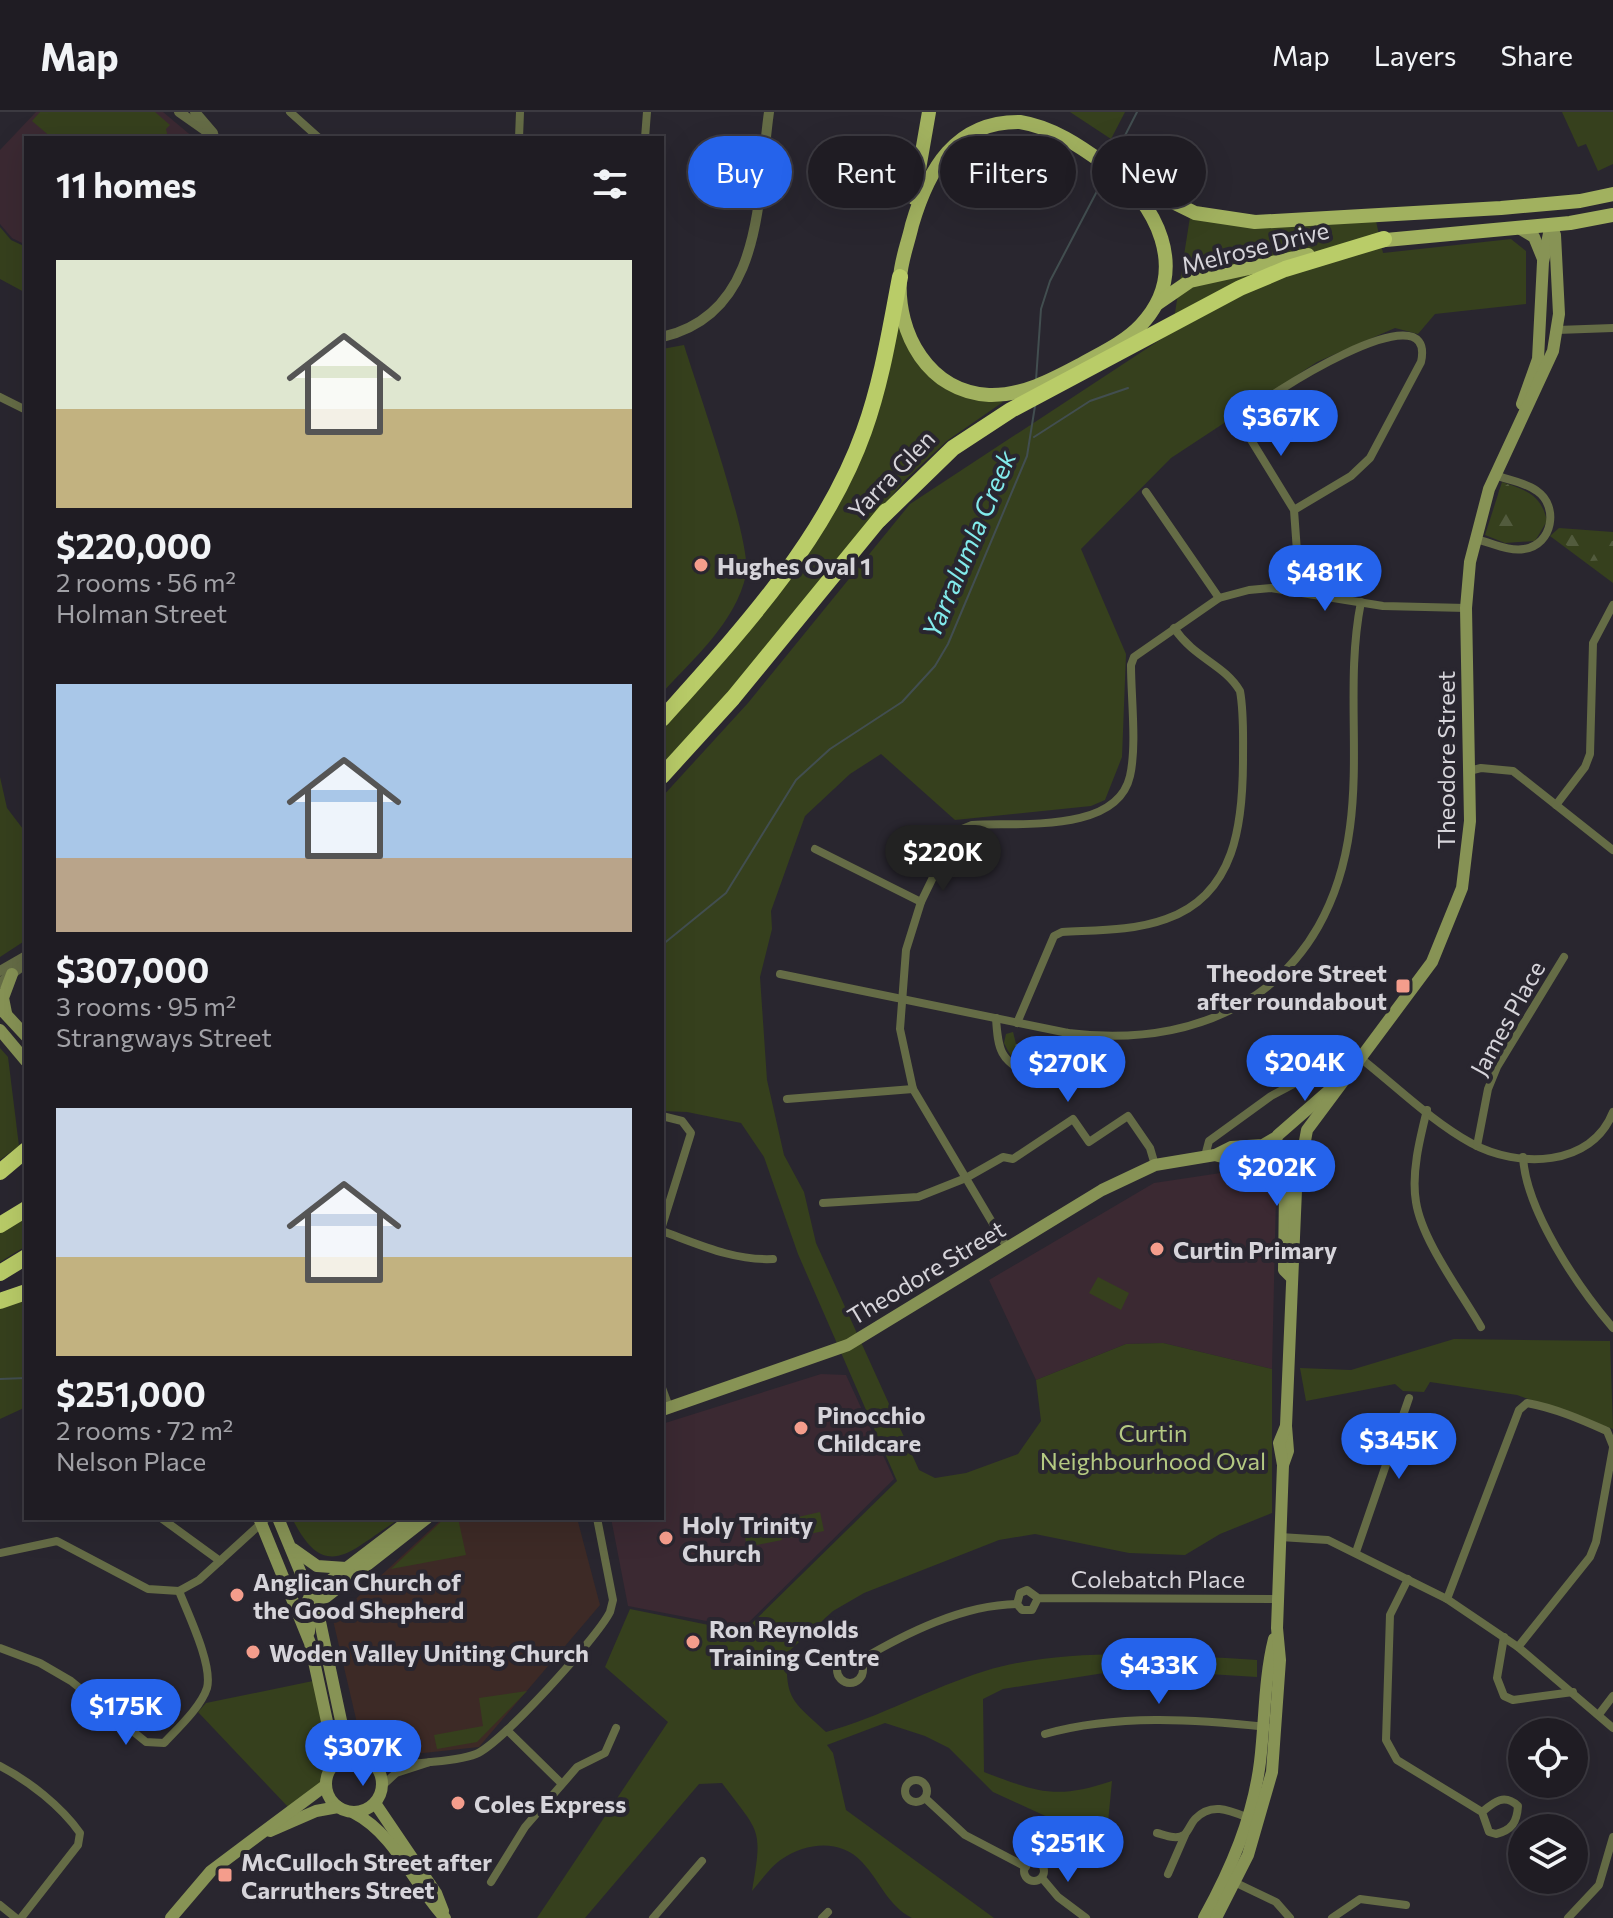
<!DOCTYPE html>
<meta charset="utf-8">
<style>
body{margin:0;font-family:Commissioner,sans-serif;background:#2c2930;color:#f1f3f6;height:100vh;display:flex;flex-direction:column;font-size:30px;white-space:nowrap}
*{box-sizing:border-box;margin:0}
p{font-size:26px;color:#a1a1a6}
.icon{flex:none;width:44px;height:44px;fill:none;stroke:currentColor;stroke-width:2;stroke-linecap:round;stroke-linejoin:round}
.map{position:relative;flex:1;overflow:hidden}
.side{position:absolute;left:24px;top:24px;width:640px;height:1384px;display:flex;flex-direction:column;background:#1f1c23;border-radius:0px;box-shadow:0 8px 32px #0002,0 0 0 2px #3c3a41}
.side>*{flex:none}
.guide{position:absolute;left:688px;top:24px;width:760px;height:72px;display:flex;gap:16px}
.controls{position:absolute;left:1508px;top:1606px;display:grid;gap:16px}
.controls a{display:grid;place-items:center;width:80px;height:80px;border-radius:50%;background:#1f1c23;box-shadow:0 8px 32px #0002,0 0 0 2px #3c3a41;font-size:40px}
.price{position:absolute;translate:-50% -68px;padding:0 18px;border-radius:28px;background:#2563eb;color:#fff;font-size:26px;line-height:52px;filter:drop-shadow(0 2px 4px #0008)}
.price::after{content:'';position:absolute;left:50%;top:48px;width:24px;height:18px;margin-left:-12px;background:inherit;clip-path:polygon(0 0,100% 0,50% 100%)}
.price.selected{background:#222;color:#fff}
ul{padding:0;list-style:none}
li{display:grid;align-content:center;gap:16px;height:424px;padding:0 32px}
li span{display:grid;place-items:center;height:248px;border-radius:0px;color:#555}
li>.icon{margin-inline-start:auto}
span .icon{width:144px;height:144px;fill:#fffc;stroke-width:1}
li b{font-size:34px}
h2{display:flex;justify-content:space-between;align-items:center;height:96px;padding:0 32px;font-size:34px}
.chip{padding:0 28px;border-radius:36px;background:#1f1c23;box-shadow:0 8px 32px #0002,0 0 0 2px #3c3a41;font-size:28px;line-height:72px}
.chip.selected{background:#2563eb;color:#fff}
header{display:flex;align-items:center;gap:48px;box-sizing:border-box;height:112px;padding:0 40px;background:#1f1c23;border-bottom:2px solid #3c3a41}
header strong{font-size:38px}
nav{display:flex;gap:44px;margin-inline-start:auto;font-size:28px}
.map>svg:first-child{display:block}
.commercial{fill:#3d2a26}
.education{fill:#3b2932}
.green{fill:#36401d}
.forest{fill:url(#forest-firs)}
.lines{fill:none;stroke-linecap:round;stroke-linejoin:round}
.stream{stroke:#424e50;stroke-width:2}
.minor{stroke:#656c46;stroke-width:8}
.tertiary{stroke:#656c46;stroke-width:10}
.secondary{stroke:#879355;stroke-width:12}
.primary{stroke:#a1b15f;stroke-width:14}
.motorway{stroke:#b9cc68;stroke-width:16}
.poi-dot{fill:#f49d8c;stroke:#29262f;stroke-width:3}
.labels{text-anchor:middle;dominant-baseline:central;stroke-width:8;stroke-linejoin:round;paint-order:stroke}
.street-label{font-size:24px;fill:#d6d4da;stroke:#29262f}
.poi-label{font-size:24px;font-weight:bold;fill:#d6d4da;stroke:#29262f;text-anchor:start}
.park-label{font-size:24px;fill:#b4c982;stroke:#29262f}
.water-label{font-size:26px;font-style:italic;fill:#82ebec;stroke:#29262f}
</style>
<header>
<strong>Map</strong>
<nav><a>Map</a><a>Layers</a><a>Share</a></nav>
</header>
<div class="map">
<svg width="1613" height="1806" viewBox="0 0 1613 1806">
<defs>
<pattern id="forest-firs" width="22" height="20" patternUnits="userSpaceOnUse" patternTransform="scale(2)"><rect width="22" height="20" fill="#36401d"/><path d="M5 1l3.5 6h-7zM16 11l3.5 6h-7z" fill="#525b3d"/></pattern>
</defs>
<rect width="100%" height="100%" fill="#29262f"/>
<polygon class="commercial" points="443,1406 577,1406 600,1493 479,1635 377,1646 363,1637 333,1508"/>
<g class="education">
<polygon points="36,0 163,0 194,26 26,26 26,133 12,126 0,112 0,38"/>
<polygon points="1254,1056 1270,1061 1276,1085 1272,1257 1163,1231 1126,1232 1036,1268 989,1168 1154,1071"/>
<polygon points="821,1262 846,1263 894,1367 743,1516 628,1494 611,1406 662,1406 662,1312"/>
</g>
<g class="green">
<polygon points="40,0 155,0 170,13 166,17 168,26 52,26 32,9"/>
<polygon points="1070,0 1125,0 1111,27"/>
<polygon points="1562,0 1613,0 1613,52 1598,59 1586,32 1578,35"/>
<path d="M 1190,105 C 1253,119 1313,114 1376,109 L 1383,141 L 1511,127 L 1526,139 L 1526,192 L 1435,202 L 1418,222 L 1395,216 L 1317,250 L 1171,346 L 1081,437 L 1126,542 L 1122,645 L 1105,688 L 1091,694 L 955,708 L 881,642 L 850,662 L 805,704 L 771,799 L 772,817 L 760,865 L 767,968 L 784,1043 L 804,1080 L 816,1131 L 919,1358 L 935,1366 L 966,1361 L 1018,1342 L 1041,1309 L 1036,1268 L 1126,1232 L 1163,1231 L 1272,1257 L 1272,1401 L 1220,1422 L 1185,1443 L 1129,1441 L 1035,1422 L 999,1428 L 864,1481 L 833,1499 L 787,1541 C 785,1589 793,1589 826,1620 C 881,1605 930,1576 985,1559 C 1065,1534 1174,1543 1257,1548 L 1257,1565 L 1129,1557 L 1003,1577 L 983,1587 L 984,1660 C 1037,1680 1056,1688 1112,1669 L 1104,1752 L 1065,1713 L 993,1680 L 949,1636 L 925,1624 L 885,1611 L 827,1633 L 833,1641 L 846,1698 L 994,1806 L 912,1806 C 888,1794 880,1769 862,1750 C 841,1727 807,1730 782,1747 C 771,1754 761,1769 752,1779 C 763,1715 760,1722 722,1671 L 699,1672 L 585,1806 L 537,1806 L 668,1610 L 605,1555 L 630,1497 L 743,1520 L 897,1369 L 798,1142 L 764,1045 L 741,1011 L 687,1000 L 662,999 L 662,685 L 748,591 L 910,392 L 1172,220 Z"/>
<polygon points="0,115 11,128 26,135 26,181 0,167"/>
<polygon points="899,201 924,253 1003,290 948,328 904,369 750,559 662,657 662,614 825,412"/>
<path d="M 684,233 C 696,272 753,433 746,463 C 735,511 694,546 662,581 L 662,237 Z"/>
<path d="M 1502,370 C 1526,378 1541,382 1547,409 L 1535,429 L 1505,431 L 1485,423 Z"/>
<polygon points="1559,416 1613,420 1613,471 1550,424"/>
<polygon points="0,665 7,696 26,721 26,828 0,845"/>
<polygon points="0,936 8,945 19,1034 0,1048"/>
<polygon points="26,1104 26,1134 0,1150 0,1120"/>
<polygon points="1098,1165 1129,1181 1121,1198 1089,1181"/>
<polygon points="26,1188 26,1295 0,1307 0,1195"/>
<polygon points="1454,1227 1610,1229 1613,1317 1517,1283 1430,1270 1424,1280 1403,1279 1395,1272 1306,1289 1300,1256 1351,1258"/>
<polygon points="820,1400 824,1419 789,1426 785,1408"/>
<path d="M 292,1406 L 401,1406 C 352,1436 326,1475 292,1406 Z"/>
<polygon points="445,1406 458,1406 466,1443 391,1457"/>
<polygon points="778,1409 782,1428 747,1435 743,1416"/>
<polygon points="313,1569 330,1649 322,1674 289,1696 198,1600 206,1591"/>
<polygon points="527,1579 477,1630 437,1637 434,1623 483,1614 479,1586"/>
</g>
<g class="forest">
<path d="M 1508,372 L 1517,387 L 1511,394 L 1514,414 L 1505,423 L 1493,418 C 1492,404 1498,393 1499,378 Z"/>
<polygon points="1566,422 1613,429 1613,454 1609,457 1606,448 1591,449 1563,431"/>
<path d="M 1013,920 L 1016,932 L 1027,932 L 1035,945 L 1048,936 L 1044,926 L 1057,930 L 1034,958 C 1017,953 1012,947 1004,931 L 1006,922 Z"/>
</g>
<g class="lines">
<g class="stream">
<polyline points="1112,49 1137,0"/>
<polyline points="1036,268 1041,197 1050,169 1106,62"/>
<polyline points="1034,325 1090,289 1128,276"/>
<polyline points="662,833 726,781 796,668 830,637 902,590 935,554 948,532 1027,344 1035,294"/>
<polyline points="0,1267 26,1266"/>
</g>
<g class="minor">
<polyline points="290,0 319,26"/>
<polyline points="519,26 520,0"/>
<polyline points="645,26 647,0"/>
<polyline points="1557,218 1613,216"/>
<polyline points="0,285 26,298"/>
<polyline points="1146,380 1219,486"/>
<path d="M 1294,398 L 1351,364 L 1370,346 L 1421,250 C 1438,173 1259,287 1242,306 L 1240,310 L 1294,398 L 1300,481"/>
<path d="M 1475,427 C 1490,430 1509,440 1524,437 C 1553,433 1559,394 1537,379 C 1525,370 1508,368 1495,363"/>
<polyline points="1469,659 1481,656 1513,659 1613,738"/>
<polyline points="1556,693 1585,655 1590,642 1593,531 1613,493"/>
<polyline points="815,737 921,790"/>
<path d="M 780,862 L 1068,921 C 1215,939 1330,869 1350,715 C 1360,640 1346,565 1361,490"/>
<path d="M 996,906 C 998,938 1000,948 1029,963 L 1051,953 L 1068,921"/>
<path d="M 1017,911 L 1054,824 L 1062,820 C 1097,818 1133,819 1166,807 C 1236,783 1243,710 1243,647 C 1243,624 1244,601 1240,579 C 1224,552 1195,547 1174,516"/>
<path d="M 1359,945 C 1395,973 1431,1009 1471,1031 C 1518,1057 1592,1055 1613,1000"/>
<polyline points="787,987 913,977"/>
<path d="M 1427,998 C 1420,1026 1411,1061 1416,1090 C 1422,1129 1461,1180 1481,1215"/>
<polyline points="662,1004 682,1009 691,1021 662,1114"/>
<polyline points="1477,1034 1488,977 1497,955 1564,845"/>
<polyline points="1205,1044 1209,1029 1271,984 1320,958 1335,953 1350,958"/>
<path d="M 1523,1045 C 1526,1099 1578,1175 1613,1216"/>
<polyline points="823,1091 918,1085 966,1066 1003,1045 1013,1047 1073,1007 1089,1030 1128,1004 1150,1036 1155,1053"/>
<path d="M 662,1119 C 698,1132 734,1149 773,1147"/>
<path d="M 1008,1137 L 913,977 L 900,917 L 906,838 L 921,790 L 955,720 L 972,713 C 1018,710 1117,722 1130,664 C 1137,633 1131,586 1131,553 L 1134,545 L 1219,486 L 1249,478 L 1271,476 L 1383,494 L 1466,496"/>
<polyline points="662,1276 669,1295"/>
<polyline points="161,1406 220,1449"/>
<polyline points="1280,1425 1328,1428 1447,1487 1518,1535 1613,1616"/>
<polyline points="1356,1440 1409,1286"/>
<polyline points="0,1441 57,1429 148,1477 179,1479 199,1468 267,1406"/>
<path d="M 1408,1467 L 1390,1503 L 1386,1628 L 1397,1648 L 1482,1700 L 1489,1720 L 1496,1722 C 1512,1718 1517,1710 1518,1694 C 1504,1681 1494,1690 1482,1700"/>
<polyline points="1038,1486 1032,1498 1022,1498 1017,1492 1020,1481 1027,1478 1038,1486 1278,1487"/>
<path d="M 1447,1487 L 1519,1298 L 1527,1291 C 1555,1296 1582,1308 1607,1319 L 1613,1334"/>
<polyline points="1504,1525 1497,1566 1504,1584 1513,1588 1573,1580"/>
<polyline points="1518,1535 1590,1445 1596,1430 1613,1336"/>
<path d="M 0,1536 L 40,1551 L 71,1569 L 146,1630 L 164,1631 C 177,1617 201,1595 207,1576 C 213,1553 188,1502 179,1479"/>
<circle cx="850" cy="1558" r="13"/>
<path d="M 859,1549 C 906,1521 962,1493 1017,1492"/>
<polyline points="1600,1601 1613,1584"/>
<polyline points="507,1618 561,1671"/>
<path d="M 1045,1622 C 1116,1602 1195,1607 1267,1615"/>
<path d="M 372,1651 C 393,1654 456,1650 476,1642 C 501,1632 597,1526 610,1500 L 613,1488 L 597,1406"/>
<path d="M 0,1654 C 29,1669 61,1694 80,1721 L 78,1733 L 21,1806"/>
<circle cx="916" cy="1679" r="11"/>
<polyline points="382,1674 396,1661 430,1650"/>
<polyline points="925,1686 965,1723 1026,1755"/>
<path d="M 1157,1721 C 1165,1723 1176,1728 1184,1723 C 1188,1720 1191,1711 1195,1707 C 1212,1689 1231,1699 1251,1707"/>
<circle cx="1034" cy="1759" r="10"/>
<polyline points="1168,1762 1185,1723"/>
<polyline points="1042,1766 1058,1785 1086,1806"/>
<polyline points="1230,1768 1276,1790 1290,1806"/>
<polyline points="491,1770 525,1715 577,1655 605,1641 616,1616"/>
<polyline points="0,1793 16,1806"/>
<polyline points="653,1806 702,1749"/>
<polyline points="822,1806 828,1800"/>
<polyline points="1332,1806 1360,1787 1406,1793"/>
<polyline points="1568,1806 1599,1773 1613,1725"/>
</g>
<g class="tertiary">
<polyline points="179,0 216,26"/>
<polyline points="195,0 213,21"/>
<path d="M 662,225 C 765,202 757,84 769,0"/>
<polyline points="0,859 26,844"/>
<polyline points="0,871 26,851"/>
</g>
<g class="secondary">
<polyline points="1519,116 1534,125 1543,147"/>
<polyline points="1522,292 1538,247 1543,150 1551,112"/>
<polyline points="2,898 26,924"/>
<polyline points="6,901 3,886 12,862"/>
<polyline points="0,918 26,949"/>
<path d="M 1215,1043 C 1235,1051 1256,1038 1277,1044"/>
<polyline points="1290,1164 1284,1158 1285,1077 1282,1054 1274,1031 1278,1023 1333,975"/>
<polyline points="662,1298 848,1233 1102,1078 1155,1053 1215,1043 1231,1035 1263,1033 1275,1026"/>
<polyline points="1283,1353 1288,1339 1286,1314 1296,1078 1307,1018 1432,850 1462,776 1470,709 1466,496 1470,450 1489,377 1553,239 1559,202 1555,123 1551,112"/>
<polyline points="259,1406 310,1531 336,1651"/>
<polyline points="278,1406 319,1505 343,1618 348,1634 359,1645"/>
<polyline points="293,1437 317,1454 346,1456"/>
<polyline points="308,1488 326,1485 427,1406"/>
<polyline points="309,1520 309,1503 319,1477 412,1406"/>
<circle cx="354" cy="1672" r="28"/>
<polyline points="375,1691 436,1781 443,1799"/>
<path d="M 354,1701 C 395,1722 414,1773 445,1806"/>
<polyline points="270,1719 316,1699 338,1695"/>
<polyline points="171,1806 211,1759 326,1673"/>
<path d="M 1204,1806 C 1231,1757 1253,1706 1260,1650 C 1265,1609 1264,1567 1274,1527"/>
<polyline points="1216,1806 1248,1743 1272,1660 1280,1548 1277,1516 1283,1353 1279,1331 1286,1314"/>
</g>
<g class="primary">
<path d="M 1020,10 C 1052,15 1080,34 1106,53 C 1156,90 1192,159 1141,213 C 1124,231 1101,241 1080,253 C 1052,268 1022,284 989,283 C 929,280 896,222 900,166 C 901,148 908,131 912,113 C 928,58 955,9 1020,10 Z"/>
<polyline points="1136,72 1195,101 1255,110 1501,96 1580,89 1613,82"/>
<polyline points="914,86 929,0"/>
<polyline points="1375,129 1570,111 1613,103"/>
<polyline points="1158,191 1190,169 1308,143"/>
</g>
<g class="motorway">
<polyline points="879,408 953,336 1011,298 1240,176 1285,157 1384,127"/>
<path d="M 662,607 C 739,521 825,429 864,319 C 882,269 890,217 900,165"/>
<polyline points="662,664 733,586 886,399"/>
<polyline points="0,1060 26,1038"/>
<polyline points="0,1113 26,1097"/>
<polyline points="0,1161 26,1145"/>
<polyline points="0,1189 26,1180"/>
</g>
</g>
<g class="poi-dot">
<circle cx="701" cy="453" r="8"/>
<rect x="1395" y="866" width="16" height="16" rx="4"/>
<circle cx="1157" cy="1137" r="8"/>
<circle cx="801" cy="1316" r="8"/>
<circle cx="666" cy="1426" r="8"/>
<circle cx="237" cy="1483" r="8"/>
<circle cx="693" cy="1530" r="8"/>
<circle cx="253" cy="1540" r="8"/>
<circle cx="458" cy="1691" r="8"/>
<rect x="217" y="1755" width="16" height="16" rx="4"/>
</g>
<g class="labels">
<g class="street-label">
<text transform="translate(1255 135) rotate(-14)">Melrose Drive</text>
<text transform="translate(891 362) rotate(-46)">Yarra Glen</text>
<text transform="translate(1445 648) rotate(-90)">Theodore Street</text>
<text transform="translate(1507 906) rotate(-61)">James Place</text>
<text transform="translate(926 1160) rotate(-31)">Theodore Street</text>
<text x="1158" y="1466">Colebatch Place</text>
</g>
<g class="poi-label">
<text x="717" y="453">Hughes Oval 1</text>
<text x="1387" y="860" text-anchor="end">Theodore Street<tspan x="1387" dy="28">after roundabout</tspan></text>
<text x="1173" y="1137">Curtin Primary</text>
<text x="817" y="1302">Pinocchio<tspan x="817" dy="28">Childcare</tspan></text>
<text x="682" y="1412">Holy Trinity<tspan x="682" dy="28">Church</tspan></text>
<text x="253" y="1469">Anglican Church of<tspan x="253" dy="28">the Good Shepherd</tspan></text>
<text x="709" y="1516">Ron Reynolds<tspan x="709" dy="28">Training Centre</tspan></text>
<text x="269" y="1540">Woden Valley Uniting Church</text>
<text x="474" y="1691">Coles Express</text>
<text x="241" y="1749">McCulloch Street after<tspan x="241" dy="28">Carruthers Street</tspan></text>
</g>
<g class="park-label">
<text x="1153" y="1320">Curtin<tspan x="1153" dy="28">Neighbourhood Oval</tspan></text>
</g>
<g class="water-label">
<text transform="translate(968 432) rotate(-67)">Yarralumla Creek</text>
</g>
</g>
</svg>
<div class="controls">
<a><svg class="icon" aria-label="locate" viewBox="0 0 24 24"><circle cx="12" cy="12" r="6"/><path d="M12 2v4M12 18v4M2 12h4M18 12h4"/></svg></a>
<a><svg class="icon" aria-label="layers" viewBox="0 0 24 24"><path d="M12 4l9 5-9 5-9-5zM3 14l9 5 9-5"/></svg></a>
</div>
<b class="price" style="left:1281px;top:346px">$367K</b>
<b class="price" style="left:1325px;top:501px">$481K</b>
<b class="price selected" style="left:943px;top:781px">$220K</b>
<b class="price" style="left:1305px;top:991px">$204K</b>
<b class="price" style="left:1068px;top:992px">$270K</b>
<b class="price" style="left:1277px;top:1096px">$202K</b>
<b class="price" style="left:1399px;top:1369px">$345K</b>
<b class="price" style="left:1159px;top:1594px">$433K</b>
<b class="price" style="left:126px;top:1635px">$175K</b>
<b class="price" style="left:363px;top:1676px">$307K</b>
<b class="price" style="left:1068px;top:1772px">$251K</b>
<div class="guide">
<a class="chip selected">Buy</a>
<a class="chip">Rent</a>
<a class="chip">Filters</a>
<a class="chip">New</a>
</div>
<section class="side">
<h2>11 homes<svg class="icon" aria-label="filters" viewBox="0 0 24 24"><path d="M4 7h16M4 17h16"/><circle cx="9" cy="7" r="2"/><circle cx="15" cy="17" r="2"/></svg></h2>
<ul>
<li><span style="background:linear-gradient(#dfe7d0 60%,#c2b280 0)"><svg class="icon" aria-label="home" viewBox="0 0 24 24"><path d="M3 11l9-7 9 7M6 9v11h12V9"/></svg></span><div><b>$220,000</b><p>2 rooms · 56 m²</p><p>Holman Street</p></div></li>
<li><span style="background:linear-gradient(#a9c7e8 70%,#b9a48a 0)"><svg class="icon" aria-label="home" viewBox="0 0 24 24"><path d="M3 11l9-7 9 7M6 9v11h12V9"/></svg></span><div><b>$307,000</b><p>3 rooms · 95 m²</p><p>Strangways Street</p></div></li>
<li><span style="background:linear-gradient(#c9d6e8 60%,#c2b280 0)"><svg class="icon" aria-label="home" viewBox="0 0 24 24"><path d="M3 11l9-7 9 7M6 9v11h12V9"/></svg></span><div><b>$251,000</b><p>2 rooms · 72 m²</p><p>Nelson Place</p></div></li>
</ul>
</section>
</div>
